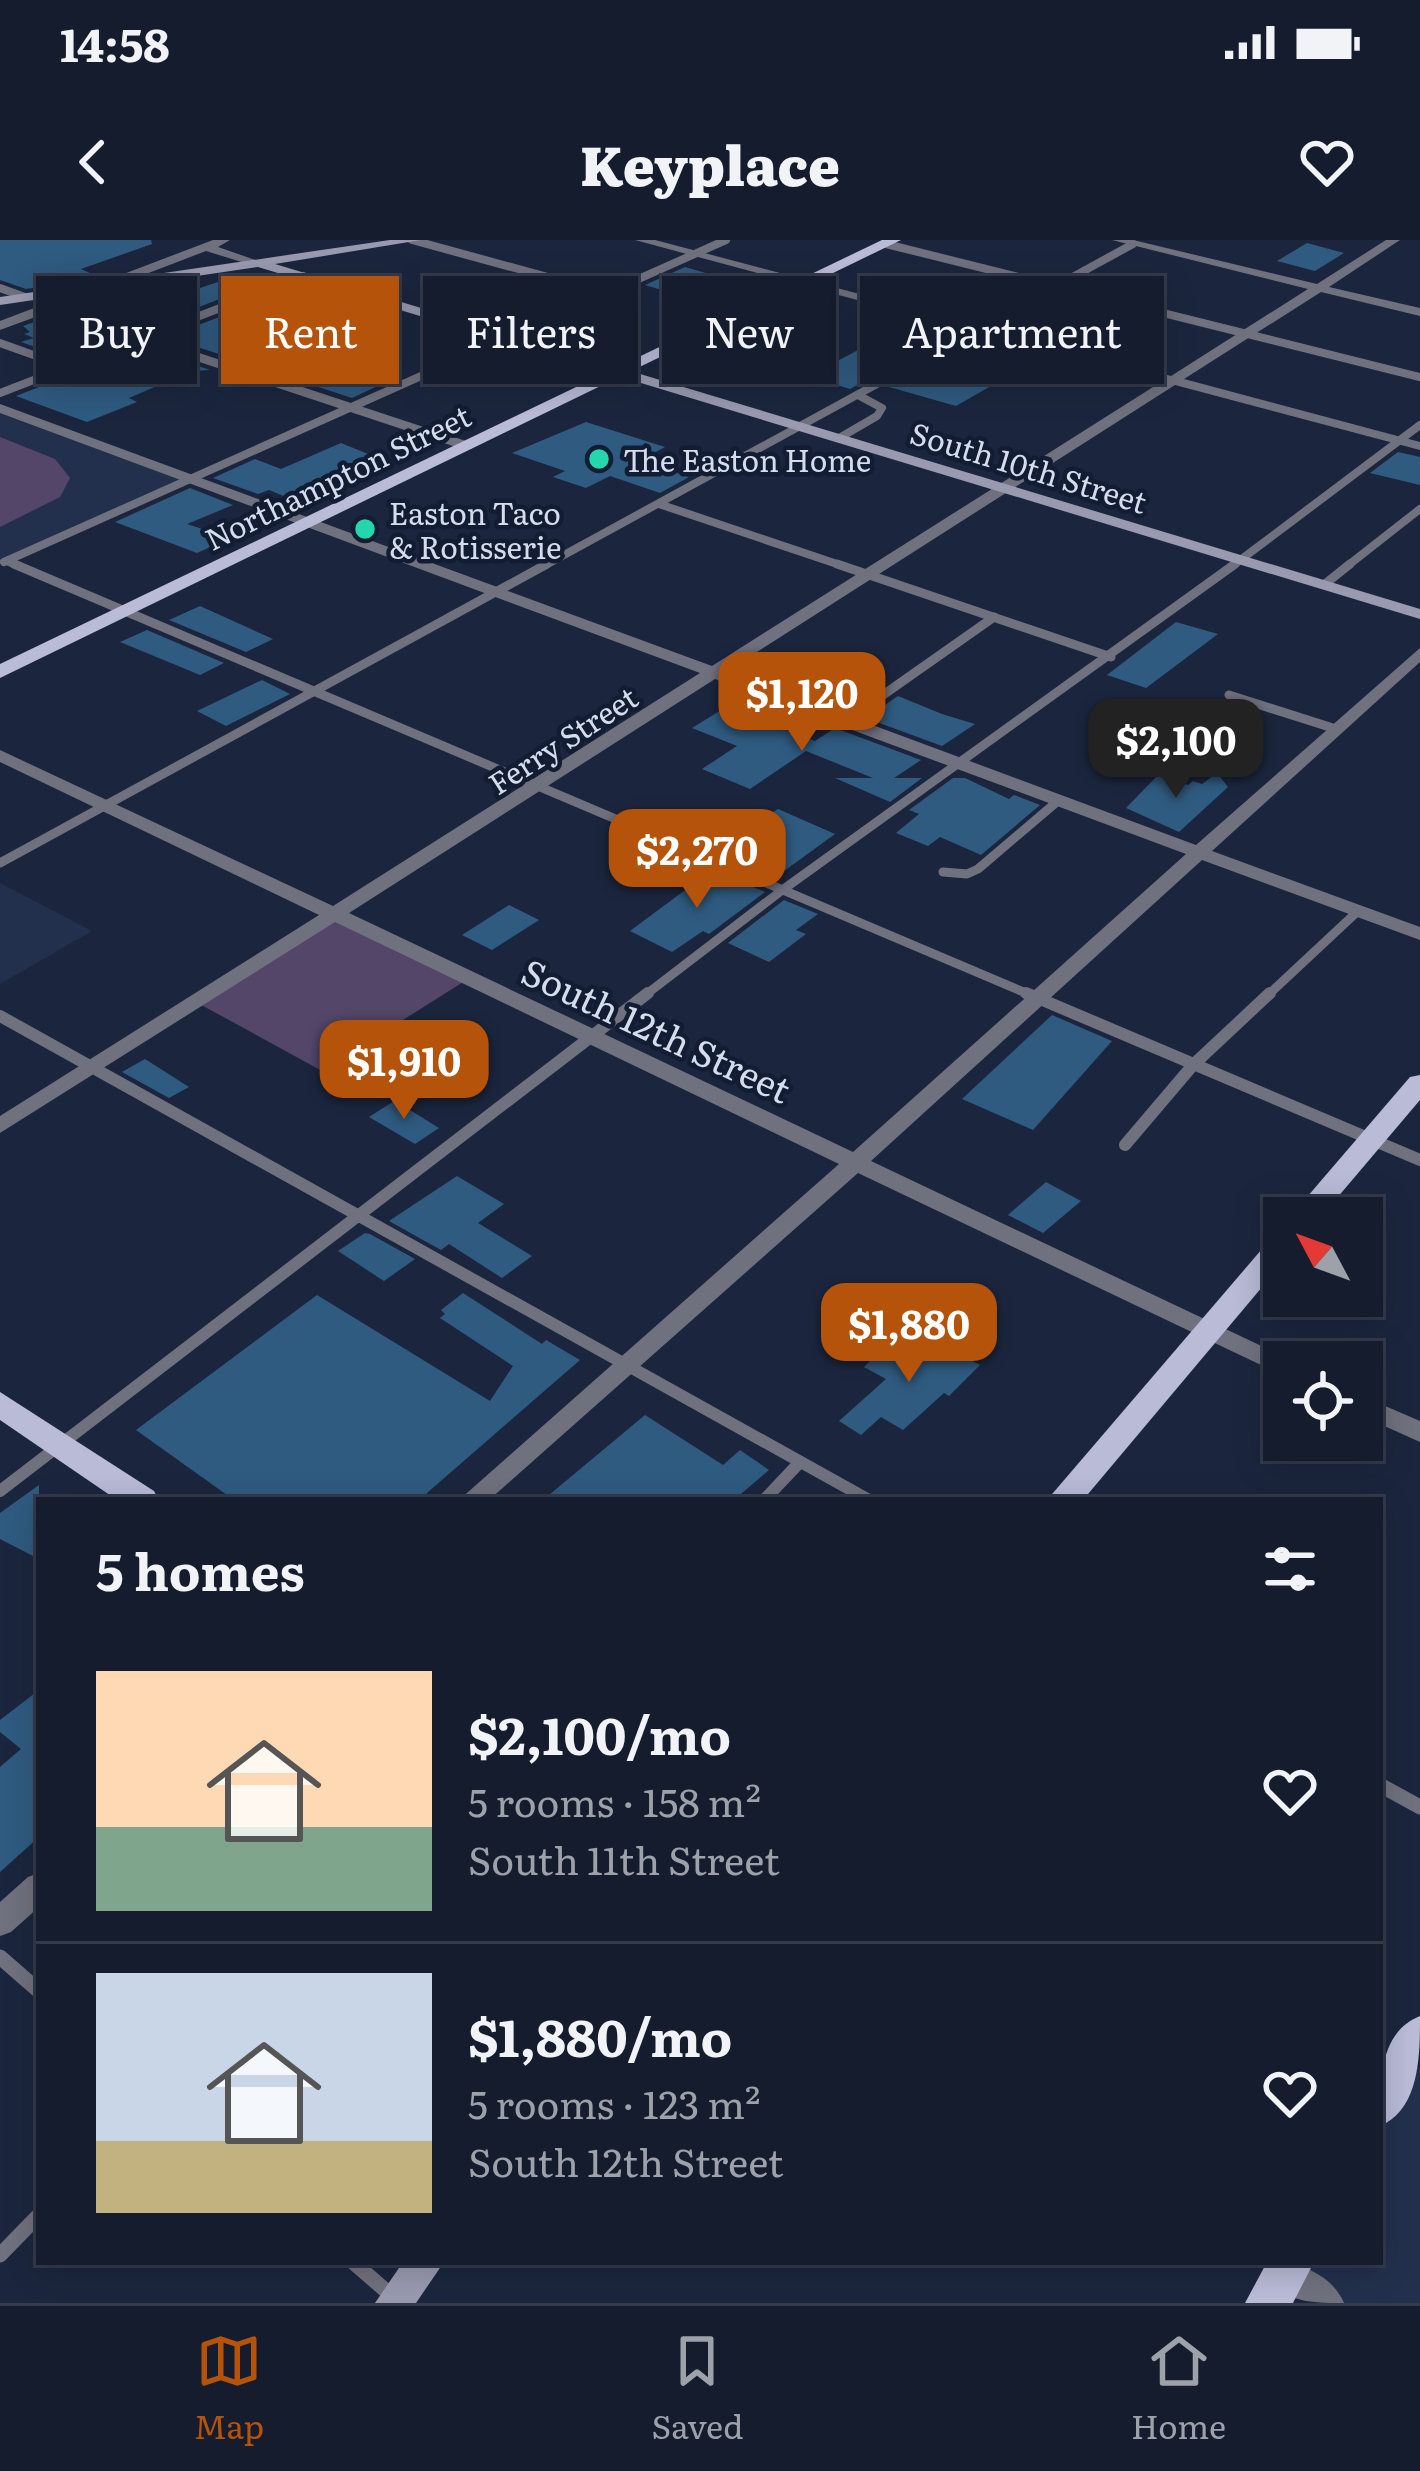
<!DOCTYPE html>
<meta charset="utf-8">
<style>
body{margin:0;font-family:Literata,serif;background:#21293a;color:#f1f3f6;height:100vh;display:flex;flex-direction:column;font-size:45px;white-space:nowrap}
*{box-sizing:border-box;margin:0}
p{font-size:39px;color:#9da1aa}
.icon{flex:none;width:66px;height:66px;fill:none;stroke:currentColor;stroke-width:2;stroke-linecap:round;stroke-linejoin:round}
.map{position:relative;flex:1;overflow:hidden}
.side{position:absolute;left:36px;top:1257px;width:1347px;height:768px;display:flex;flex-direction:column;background:#141c2e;border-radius:0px;box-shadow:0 6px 30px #0003,0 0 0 3px #333a4a}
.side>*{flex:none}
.banner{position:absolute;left:36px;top:36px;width:1350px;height:108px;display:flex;gap:24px}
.needle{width:78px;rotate:311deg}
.controls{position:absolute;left:1263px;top:957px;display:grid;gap:24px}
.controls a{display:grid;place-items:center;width:120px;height:120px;border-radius:0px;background:#141c2e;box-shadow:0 6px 30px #0003,0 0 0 3px #333a4a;font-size:60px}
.price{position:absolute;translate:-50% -102px;padding:0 27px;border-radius:24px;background:#b45309;color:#fff;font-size:39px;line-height:78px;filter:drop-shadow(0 3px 6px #0008)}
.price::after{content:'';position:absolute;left:50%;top:72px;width:36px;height:27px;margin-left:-18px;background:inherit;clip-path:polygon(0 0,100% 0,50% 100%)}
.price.on{background:#222;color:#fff}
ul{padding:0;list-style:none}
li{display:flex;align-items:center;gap:36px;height:300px;padding:0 60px}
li+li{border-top:3px solid #333a4a}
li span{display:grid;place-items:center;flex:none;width:336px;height:240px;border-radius:0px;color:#555}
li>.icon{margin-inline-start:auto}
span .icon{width:144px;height:144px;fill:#fffc;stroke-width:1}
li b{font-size:51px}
h2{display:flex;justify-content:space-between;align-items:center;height:144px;padding:0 60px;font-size:51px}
.tag{padding:0 42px;border-radius:0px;background:#141c2e;box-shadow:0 6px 30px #0003,0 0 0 3px #333a4a;font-size:42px;line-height:108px}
.tag.on{background:#b45309;color:#fff}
.status{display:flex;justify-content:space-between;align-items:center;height:84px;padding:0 60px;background:#141c2e;direction:ltr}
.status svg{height:33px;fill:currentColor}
header{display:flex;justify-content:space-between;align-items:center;height:156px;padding:0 60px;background:#141c2e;font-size:54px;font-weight:800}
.dock{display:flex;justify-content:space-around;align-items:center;height:168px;border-top:3px solid #333a4a;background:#141c2e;font-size:33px;color:#9da1aa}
.dock a{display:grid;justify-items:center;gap:6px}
.dock .on{color:#b45309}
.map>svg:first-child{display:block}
.built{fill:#23304d}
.green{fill:#534669}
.building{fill:#2f5b80}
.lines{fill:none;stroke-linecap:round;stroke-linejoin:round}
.lane-far3{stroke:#70717e;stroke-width:8}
.lane-far2{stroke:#70717e;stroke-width:9}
.lane-far1{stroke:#70717e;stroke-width:12}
.lane{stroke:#70717e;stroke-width:15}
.street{fill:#70717e;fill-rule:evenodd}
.secondary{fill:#999ab0;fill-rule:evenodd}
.primary{fill:#b9bbd7;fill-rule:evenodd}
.poi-dot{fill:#25d5ae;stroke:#121d34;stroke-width:4.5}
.labels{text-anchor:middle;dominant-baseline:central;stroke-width:9;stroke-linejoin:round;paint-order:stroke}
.far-poi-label{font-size:30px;fill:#d5dded;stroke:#121d34;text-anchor:start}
.far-street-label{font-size:30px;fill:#d5dded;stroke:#121d34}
.street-label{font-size:36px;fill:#d5dded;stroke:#121d34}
</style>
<div class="status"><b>14:58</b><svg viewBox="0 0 49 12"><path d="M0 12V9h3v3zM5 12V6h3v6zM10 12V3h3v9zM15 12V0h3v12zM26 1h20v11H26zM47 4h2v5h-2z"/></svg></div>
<header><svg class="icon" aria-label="back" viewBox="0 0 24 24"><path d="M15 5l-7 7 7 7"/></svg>Keyplace<svg class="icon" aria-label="heart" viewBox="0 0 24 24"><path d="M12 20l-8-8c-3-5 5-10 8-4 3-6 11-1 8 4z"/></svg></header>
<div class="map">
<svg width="1420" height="2063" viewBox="0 0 1420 2063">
<rect width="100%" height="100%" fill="#1b263e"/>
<g class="built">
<polygon points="0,170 185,238 0,321"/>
<polygon points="0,643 92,691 0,744"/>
<polygon points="1405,1818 1420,1828 1420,2063 1335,2063 1282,2025 1380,2022 1380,1859"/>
</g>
<g class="green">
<polygon points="0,197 55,219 70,238 60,257 0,287"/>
<polygon points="335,675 468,739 322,831 196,762"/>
</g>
<g class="building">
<polygon points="0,0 151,0 152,4 81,29 101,38 26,49 0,40"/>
<polygon points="1307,3 1344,13 1315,31 1277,21"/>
<polygon points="685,27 716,36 675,54 645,45"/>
<polygon points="245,33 269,40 142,89 73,67 107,54 142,49 170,58"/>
<polygon points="295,48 366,69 292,96 312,103 290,112 384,143 352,158 167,97"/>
<polygon points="49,77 117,99 67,118 21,102 34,98 24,94 30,92 23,86"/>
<polygon points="141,107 210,130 192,131 129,158 137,162 87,182 16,156"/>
<polygon points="860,109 902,121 850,149 809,136"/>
<polygon points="925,127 991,146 956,166 889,147"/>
<polygon points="586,182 665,207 639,221 689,237 660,253 610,236 586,248 553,237 565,231 512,213"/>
<polygon points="341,203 373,216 286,257 269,250 258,254 213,238 255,219 281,229"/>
<polygon points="1398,212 1420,217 1420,245 1370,233"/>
<polygon points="190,248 233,265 187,284 230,298 197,313 115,282"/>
<polygon points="200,366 273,399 246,412 169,380"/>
<polygon points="1176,382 1218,394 1146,448 1107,435"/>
<polygon points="147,390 224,423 200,435 120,402"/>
<polygon points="262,440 290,454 226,486 197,471"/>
<polygon points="898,456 942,474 975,484 942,506 866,478"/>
<polygon points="726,467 815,501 835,488 921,520 894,538 922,538 890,562 835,538 873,538 806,511 750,549 702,529 737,506 692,488"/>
<polygon points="1217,533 1228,547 1179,592 1126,568 1157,536 1188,545 1193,541 1202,544"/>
<polygon points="953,538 965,538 1009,559 1014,555 1040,565 981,615 940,597 928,606 896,593 919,574 909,570"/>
<polygon points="778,569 835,594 776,637 715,609"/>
<polygon points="712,630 765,652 709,694 703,691 672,712 630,691"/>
<polygon points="784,660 818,674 796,690 806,694 769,722 728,703"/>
<polygon points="509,665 539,680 492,710 462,695"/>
<polygon points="1052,775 1112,801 1033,890 962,859"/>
<polygon points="145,819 189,847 169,858 122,832"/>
<polygon points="394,861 405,867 439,888 415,904 369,877"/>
<polygon points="457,936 504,964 478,983 532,1016 502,1038 449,1004 441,1010 389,981"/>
<polygon points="1046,942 1081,961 1043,993 1008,975"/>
<polygon points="365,993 370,994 415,1019 384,1041 338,1011"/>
<polygon points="463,1053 542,1104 546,1100 580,1120 419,1260 234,1260 136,1190 317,1055 490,1161 513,1126 440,1078 445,1074 441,1070"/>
<polygon points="927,1097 980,1125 949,1156 944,1153 903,1190 881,1177 861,1195 839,1181 886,1139 864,1127 884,1107 904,1119"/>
<polygon points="645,1175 723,1225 740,1210 769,1230 734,1260 543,1260"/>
<polygon points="39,1245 39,1319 0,1299 0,1273"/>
<polygon points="39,1450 39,1597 0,1632 0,1527 21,1509 0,1492 0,1480"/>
</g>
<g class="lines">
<g class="lane-far3">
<polyline points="412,0 606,53"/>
<polyline points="886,4 1420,137"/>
<polyline points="0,48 25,57"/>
<polyline points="0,103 67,127"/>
<polyline points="0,153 303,36"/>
<polyline points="841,197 877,176 882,168 858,155"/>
<polyline points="659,264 846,327"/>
<polyline points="7,321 21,327"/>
<polyline points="4,322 726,0"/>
<polyline points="542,327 1133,4"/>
<polyline points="1231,327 1420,185"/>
<polyline points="1346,327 1420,269"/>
</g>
<g class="lane-far2">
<polyline points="14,324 1033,756"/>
<polyline points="837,324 1111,417"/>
<polyline points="1325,344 1350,324"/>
<polyline points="1229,455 1336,489"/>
<polyline points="846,481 994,377"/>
<polyline points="0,623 547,324"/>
<polyline points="943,632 967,634 978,629 1059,560"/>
<polyline points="644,756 781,651 1235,324"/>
<polyline points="1267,756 1358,671"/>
</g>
<g class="lane-far1">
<polyline points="1026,753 1420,920"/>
<polyline points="0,776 869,1260"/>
<polyline points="1125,905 1193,825 1270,753"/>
<polyline points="0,1251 648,753"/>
<polyline points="764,1260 800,1222"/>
</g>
<g class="lane">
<polyline points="1380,1545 1420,1567"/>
<polyline points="0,1717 39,1751"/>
<polyline points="0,2015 39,1975"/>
<polyline points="353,2022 400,2063"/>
</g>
<g class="street">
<polygon points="213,0 230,0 218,7 264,23 258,27 206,11 60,67 472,203 472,209 462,209 49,72 0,90 0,81"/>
<path d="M 635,0 L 655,0 L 1171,136 L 1308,49 L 1112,0 L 1133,0 L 1317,44 L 1386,0 L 1400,0 L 1329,47 L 1420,68 L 1420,76 L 1321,52 L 1184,139 L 1420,202 L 1420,210 L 1175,145 L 727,431 L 1196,605 L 1420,408 L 1420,422 L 1212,611 L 1420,687 L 1420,700 L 1202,620 L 871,921 L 1293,1121 L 1284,1122 L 1284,1136 L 858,933 L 489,1260 L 459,1260 L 839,924 L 335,682 L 0,893 L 0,876 L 319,675 L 0,522 L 0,510 L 333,666 L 700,433 L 0,173 L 0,164 L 712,426 L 1161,142 ZM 715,439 L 1186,614 L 853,912 L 349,673 Z"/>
<polygon points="1362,1156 1420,1181 1420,1202 1362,1176"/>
<polygon points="39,1633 39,1667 11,1692 0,1696 0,1662 28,1637"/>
<path d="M 1272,2022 C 1300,2022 1332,2035 1344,2063 C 1313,2063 1281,2063 1267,2034 Z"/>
</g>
<g class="secondary">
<polygon points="390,0 421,0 275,24 1420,369 1420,379 258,27 0,65 0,57"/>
<polygon points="403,2022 444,2022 416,2063 375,2063"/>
</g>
<g class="primary">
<polygon points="882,0 901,0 0,438 0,424"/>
<polygon points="1420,835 1420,860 1320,978 1289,978 1410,837"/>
<polygon points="1284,992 1284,1021 1083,1260 1047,1260 1274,995"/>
<polygon points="0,1152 154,1251 159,1260 117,1260 0,1180"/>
<path d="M 1420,1776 C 1420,1815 1420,1869 1380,1886 C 1380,1847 1377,1793 1420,1776 Z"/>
<polygon points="1267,2022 1314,2022 1293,2063 1245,2063"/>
</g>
</g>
<g class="poi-dot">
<circle cx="599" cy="219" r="12"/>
<circle cx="365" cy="289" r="12"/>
</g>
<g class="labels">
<g class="far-poi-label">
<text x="623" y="219">The Easton Home</text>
<text x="389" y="272">Easton Taco<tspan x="389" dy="34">&amp; Rotisserie</tspan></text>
</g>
<g class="far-street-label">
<text transform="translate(1029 226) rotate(17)">South 10th Street</text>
<text transform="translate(337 236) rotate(-26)">Northampton Street</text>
<text transform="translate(562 499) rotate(-33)">Ferry Street</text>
</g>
<g class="street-label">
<text transform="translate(657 789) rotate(25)">South 12th Street</text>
</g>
</g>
</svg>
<div class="controls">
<a><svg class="needle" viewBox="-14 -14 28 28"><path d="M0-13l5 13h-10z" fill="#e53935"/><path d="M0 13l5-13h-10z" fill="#9da1aa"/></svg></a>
<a><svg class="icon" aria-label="locate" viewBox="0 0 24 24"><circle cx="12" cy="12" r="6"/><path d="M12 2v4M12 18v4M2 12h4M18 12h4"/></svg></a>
</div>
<b class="price" style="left:802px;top:514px">$1,120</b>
<b class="price on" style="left:1176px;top:561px">$2,100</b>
<b class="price" style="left:697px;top:671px">$2,270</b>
<b class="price" style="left:404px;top:882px">$1,910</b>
<b class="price" style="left:909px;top:1145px">$1,880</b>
<div class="banner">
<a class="tag">Buy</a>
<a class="tag on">Rent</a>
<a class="tag">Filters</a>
<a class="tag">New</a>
<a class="tag">Apartment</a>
</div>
<section class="side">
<h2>5 homes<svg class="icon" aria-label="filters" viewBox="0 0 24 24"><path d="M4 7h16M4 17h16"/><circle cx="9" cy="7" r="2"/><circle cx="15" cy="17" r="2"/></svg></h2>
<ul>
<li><span style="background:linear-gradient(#ffd9b3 65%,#7fa58c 0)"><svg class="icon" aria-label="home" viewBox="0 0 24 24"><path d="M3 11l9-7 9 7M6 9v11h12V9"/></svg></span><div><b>$2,100/mo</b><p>5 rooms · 158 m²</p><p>South 11th Street</p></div><svg class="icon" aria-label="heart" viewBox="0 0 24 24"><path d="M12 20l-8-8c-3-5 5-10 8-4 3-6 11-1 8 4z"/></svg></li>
<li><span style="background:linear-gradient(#c9d6e8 70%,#c2b280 0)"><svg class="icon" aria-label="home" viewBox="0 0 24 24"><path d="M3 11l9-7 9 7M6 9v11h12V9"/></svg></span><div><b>$1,880/mo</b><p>5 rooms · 123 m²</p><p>South 12th Street</p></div><svg class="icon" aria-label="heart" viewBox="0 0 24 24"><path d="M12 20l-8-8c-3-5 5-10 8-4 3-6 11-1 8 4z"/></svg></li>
</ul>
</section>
</div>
<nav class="dock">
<a class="on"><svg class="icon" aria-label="map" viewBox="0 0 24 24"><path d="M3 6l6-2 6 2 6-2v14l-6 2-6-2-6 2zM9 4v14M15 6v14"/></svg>Map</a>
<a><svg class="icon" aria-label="saved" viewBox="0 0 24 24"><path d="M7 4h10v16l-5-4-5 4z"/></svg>Saved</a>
<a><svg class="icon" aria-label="home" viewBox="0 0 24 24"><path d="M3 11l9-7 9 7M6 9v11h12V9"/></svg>Home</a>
</nav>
